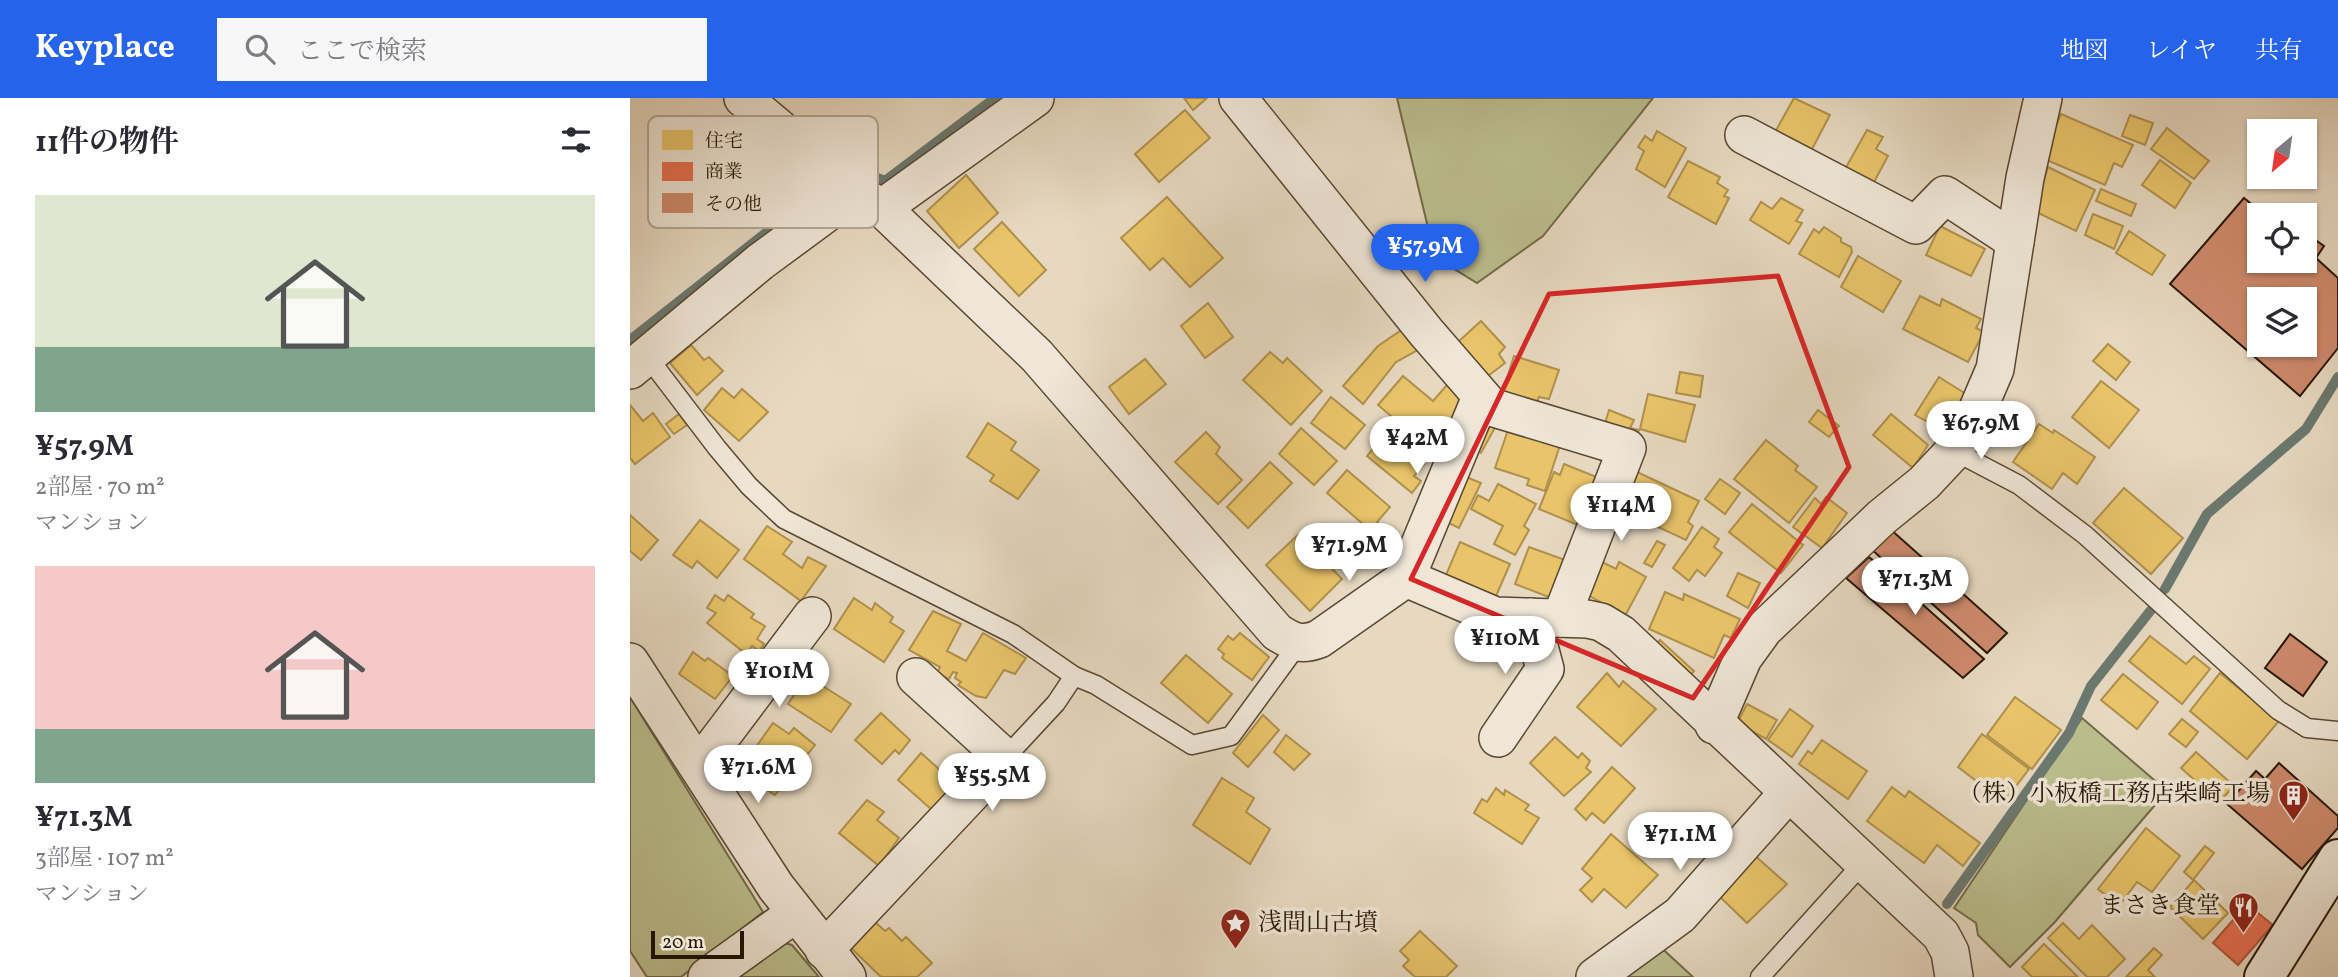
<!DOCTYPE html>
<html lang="ja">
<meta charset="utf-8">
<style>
body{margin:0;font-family:Vollkorn,"Noto Serif JP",serif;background:#f7f7f7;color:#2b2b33;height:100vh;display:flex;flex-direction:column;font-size:26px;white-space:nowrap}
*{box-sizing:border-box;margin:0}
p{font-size:23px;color:#7c7c81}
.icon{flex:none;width:38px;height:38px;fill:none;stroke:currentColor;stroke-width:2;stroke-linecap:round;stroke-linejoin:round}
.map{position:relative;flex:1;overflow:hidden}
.drawer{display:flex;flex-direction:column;background:#fff;width:630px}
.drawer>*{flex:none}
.needle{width:46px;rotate:209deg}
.fabs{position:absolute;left:1617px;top:21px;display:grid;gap:14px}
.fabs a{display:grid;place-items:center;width:70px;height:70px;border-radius:0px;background:#fff;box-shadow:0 2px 5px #0004;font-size:35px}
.scale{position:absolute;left:21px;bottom:18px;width:93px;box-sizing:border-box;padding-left:7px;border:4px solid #281802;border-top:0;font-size:19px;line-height:24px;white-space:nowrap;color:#281802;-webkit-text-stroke:5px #efe6d7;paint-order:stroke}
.price{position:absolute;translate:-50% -60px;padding:0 16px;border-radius:24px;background:#fff;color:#222;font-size:23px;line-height:46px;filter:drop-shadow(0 2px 4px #0008)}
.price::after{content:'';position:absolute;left:50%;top:42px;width:21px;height:16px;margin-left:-10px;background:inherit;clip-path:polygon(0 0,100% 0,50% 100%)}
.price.on{background:#2563eb;color:#fff}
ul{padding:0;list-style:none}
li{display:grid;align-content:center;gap:14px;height:371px;padding:0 35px}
li span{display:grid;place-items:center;height:217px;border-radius:0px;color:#555}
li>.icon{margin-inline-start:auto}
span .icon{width:126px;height:126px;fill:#fffc;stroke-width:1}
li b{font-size:30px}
h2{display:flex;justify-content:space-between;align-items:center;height:84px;padding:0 35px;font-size:30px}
header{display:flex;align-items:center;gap:42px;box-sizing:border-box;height:98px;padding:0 35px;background:#2563eb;color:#fff}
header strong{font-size:33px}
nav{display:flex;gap:38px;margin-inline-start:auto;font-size:24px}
.search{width:490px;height:63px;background:#f7f7f7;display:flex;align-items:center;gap:18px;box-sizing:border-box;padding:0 24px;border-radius:0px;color:#7c7c81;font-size:26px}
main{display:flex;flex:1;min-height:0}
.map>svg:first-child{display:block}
.green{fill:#bcbe8e;stroke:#726b48;stroke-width:2}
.homes{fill:#e9c46a;stroke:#af904b;stroke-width:2}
.shops{fill:#e76f51;stroke:#ae5539;stroke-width:2}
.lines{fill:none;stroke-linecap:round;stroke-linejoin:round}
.stream{stroke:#6b7970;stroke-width:10}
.building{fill:#ce8a6d;stroke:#281802;stroke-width:2;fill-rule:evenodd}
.lane-casing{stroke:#584832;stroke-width:21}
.street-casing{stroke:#584832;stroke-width:40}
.secondary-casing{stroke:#281802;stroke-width:42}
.lane{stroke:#efe6d7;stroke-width:18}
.street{stroke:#efe6d7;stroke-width:37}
.secondary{stroke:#efe6d7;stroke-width:38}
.marked{fill:none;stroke:#d62828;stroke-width:5;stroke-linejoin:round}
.labels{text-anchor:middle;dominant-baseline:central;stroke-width:7;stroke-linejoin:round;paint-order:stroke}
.poi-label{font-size:24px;fill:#281802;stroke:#efe6d7;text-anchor:end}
.key{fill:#efe6d7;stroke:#b3a897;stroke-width:2}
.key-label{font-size:19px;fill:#281802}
</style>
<header>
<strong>Keyplace</strong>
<div class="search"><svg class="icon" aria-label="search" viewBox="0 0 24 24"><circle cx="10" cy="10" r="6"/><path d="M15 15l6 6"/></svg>ここで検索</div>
<nav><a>地図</a><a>レイヤ</a><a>共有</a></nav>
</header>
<main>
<section class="drawer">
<h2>11件の物件<svg class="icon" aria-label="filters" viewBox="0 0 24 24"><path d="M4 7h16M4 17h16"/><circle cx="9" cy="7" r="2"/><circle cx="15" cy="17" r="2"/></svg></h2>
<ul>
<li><span style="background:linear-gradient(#dfe7d0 70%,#7fa58c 0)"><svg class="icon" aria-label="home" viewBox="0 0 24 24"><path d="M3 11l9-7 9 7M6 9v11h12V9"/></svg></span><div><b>¥57.9M</b><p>2部屋 · 70 m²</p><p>マンション</p></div></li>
<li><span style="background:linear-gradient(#f6c9c9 75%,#7fa58c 0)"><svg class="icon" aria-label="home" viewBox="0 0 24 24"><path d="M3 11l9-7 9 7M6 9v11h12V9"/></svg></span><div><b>¥71.3M</b><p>3部屋 · 107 m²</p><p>マンション</p></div></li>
</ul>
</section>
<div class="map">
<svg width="1708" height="879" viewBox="0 0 1708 879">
<rect width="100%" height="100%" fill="#e7d9c1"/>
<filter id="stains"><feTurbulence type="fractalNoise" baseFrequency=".00286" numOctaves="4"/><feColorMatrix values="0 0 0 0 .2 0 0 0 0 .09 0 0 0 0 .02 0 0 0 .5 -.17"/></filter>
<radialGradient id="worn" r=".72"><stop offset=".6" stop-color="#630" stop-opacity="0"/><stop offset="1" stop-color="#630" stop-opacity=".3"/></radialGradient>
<g class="green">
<polygon points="767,0 1023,0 913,138 847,185 805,159"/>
<polygon points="0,599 133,814 51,879 17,879 0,853"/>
<polygon points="1452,620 1537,693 1424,825 1380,869 1348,837 1346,825 1324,810"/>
<polygon points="151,844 162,847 189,879 105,879"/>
<polygon points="1025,844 1063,879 980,879"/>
</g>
<g class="homes">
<polygon points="554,0 577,0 563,12"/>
<polygon points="1164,0 1200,17 1180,55 1144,36"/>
<polygon points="555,12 580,40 529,84 505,56"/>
<polygon points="1431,16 1503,47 1492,69 1484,65 1475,87 1412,60"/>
<polygon points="1500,17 1523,25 1515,47 1492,38"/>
<polygon points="1537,30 1579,63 1564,81 1521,51"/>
<polygon points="1237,32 1253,39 1246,51 1258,58 1243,86 1215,71"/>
<polygon points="1027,33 1056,50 1035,89 1006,71 1014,53 1008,49 1015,38 1022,43"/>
<polygon points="1530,62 1561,85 1545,110 1512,87"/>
<polygon points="1058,63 1090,79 1087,85 1098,92 1094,98 1099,100 1086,126 1038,99"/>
<polygon points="1418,69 1465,92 1446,133 1404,113"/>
<polygon points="336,77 368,115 329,150 297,113"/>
<polygon points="1471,91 1506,106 1501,118 1466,103"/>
<polygon points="537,99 593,160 560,189 533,160 520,172 491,140"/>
<polygon points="1151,100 1173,112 1166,123 1172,125 1159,146 1120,122 1131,104 1142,111"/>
<polygon points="1463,116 1493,128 1484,151 1455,137"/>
<polygon points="372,124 416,172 389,198 344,151"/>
<polygon points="1310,128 1355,151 1341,178 1296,157"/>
<polygon points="1194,129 1211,140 1211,144 1221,149 1222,154 1209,179 1169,156 1184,131 1189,135"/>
<polygon points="1499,133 1535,157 1522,177 1486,155"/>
<polygon points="1228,158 1271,183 1253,214 1211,189"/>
<polygon points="1290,198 1310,208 1312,201 1351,221 1346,230 1354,234 1338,264 1273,231"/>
<polygon points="578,205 603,239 575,260 551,228"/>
<polygon points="851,223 875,249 869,256 875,265 858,278 828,244"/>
<polygon points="773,231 788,252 766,264 733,306 713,288 748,248"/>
<polygon points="1478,246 1500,264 1486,282 1463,263"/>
<polygon points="61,247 74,262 79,259 93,273 67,297 40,265"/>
<polygon points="640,254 653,265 657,260 692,293 661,327 613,282"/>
<polygon points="884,258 929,272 919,301 909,299 905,308 871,299"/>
<polygon points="515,261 536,286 499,316 479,289"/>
<polygon points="1050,274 1073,278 1070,299 1046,295"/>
<polygon points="773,278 803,303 817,287 839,305 816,342 805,334 795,347 748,307"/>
<polygon points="1309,279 1336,296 1312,332 1285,317"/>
<polygon points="1471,283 1509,312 1479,350 1442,319"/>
<polygon points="92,290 104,300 112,291 138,314 109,343 74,312"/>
<polygon points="1018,296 1065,307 1055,344 1010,331"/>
<polygon points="701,299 735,327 715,351 681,325"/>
<polygon points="0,307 13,323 23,315 40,339 5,366 0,360"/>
<polygon points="979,312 1004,322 1000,330 1009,332 1005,341 973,332"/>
<polygon points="1188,312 1209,328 1199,339 1179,324"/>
<polygon points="49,316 57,327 44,336 36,326"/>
<polygon points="1261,316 1298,347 1283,370 1243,337"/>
<polygon points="856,320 867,326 851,355 840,349"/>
<polygon points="358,325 386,344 381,352 409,372 388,401 360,383 364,377 337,359"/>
<polygon points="880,326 931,344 915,393 897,387 899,381 865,370"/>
<polygon points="1409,326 1423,335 1424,332 1465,359 1447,386 1433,375 1422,391 1383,364"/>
<polygon points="671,330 707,363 684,387 649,356"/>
<polygon points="576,334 590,349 586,356 612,382 588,406 545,364"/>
<polygon points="756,335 794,366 784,378 791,383 782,395 737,358"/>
<polygon points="1136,342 1168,368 1165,372 1187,389 1159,425 1104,381"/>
<polygon points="640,364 662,385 618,430 597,409"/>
<polygon points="934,366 969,380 950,428 909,411 924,374 930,377"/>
<polygon points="717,372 760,409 747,424 756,431 748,439 697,395"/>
<polygon points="1007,374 1069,403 1058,424 1063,428 1056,442 989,411"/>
<polygon points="829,376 851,385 829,430 808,420"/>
<polygon points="1090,381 1110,395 1095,416 1075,401"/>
<polygon points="868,386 906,406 894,428 899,432 885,457 864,446 873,428 841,411 848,397 859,403"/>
<polygon points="1494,390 1553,440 1521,476 1463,425"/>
<polygon points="1196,399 1217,415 1192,450 1163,429 1185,400 1191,406"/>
<polygon points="1122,406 1173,447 1151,475 1099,434"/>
<polygon points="0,417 28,442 11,462 0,453"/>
<polygon points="70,422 109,452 87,480 67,463 62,470 43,457"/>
<polygon points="137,428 162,444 153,456 172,470 178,459 196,468 171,503 114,461"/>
<polygon points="1072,429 1089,441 1084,449 1092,455 1075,478 1067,472 1059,483 1043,470"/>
<polygon points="669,436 712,481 680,513 636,467"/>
<polygon points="1027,443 1035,447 1022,469 1014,465"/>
<polygon points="830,444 880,466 866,498 816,477"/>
<polygon points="899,449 938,463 924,501 885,486"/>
<polygon points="968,462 986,471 989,464 1016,479 995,518 951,493"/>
<polygon points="1108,475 1130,485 1118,510 1097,498"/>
<polygon points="1035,494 1053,502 1054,496 1110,521 1101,540 1094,537 1084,560 1019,531"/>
<polygon points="85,497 94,503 98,497 124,516 121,520 135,528 127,541 134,546 129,553 122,548 116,556 77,525 86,515 77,510"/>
<polygon points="224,500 242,512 245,505 263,519 260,524 274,533 254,564 204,531"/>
<polygon points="303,513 331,526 317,553 336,563 353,535 396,560 385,576 374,572 356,600 346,598 328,587 331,584 325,580 327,575 323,574 319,581 307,575 310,569 279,552"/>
<polygon points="610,535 639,559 622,582 592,560 594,556 588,551 598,538 603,542"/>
<polygon points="1520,538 1556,566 1564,558 1580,571 1552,606 1499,563"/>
<polygon points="1030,542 1064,573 1059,579 1025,548"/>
<polygon points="63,554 75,563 78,560 103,578 85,601 49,576"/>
<polygon points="556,557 602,596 578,625 531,585"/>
<polygon points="977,575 989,589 993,583 1026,611 991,648 947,609"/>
<polygon points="1590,575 1649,623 1617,661 1560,613"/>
<polygon points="1493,576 1528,604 1507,631 1471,602"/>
<polygon points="177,578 221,606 201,634 158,606"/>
<polygon points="1385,599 1431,632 1402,671 1357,637"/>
<polygon points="1117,606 1147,622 1136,641 1107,625"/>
<polygon points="1160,611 1183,628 1162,659 1138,642"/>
<polygon points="251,615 280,642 269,656 265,652 252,666 225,642"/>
<polygon points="633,617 649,632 618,669 603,655"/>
<polygon points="1552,621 1568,634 1556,649 1539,636"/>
<polygon points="143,625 159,636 164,630 185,647 145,697 132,689 135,682 113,667"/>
<polygon points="1352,636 1399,671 1374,704 1328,669"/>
<polygon points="656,637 680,656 664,672 644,654"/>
<polygon points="925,639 948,660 952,655 960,663 956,670 961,674 934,698 900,665"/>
<polygon points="1192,642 1237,673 1218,701 1169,666 1178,653 1182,656"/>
<polygon points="1566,654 1604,688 1589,704 1551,670"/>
<polygon points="291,655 327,687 302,712 268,682"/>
<polygon points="982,669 1005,690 974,725 962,715 956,722 945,711"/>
<polygon points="592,680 624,700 616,714 640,731 620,766 563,727"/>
<polygon points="1262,689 1275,699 1279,693 1350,745 1333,768 1307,747 1294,765 1237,723"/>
<polygon points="866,690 874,697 875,692 899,707 895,712 909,720 892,746 844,715 852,701 857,704"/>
<polygon points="237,702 254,714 247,722 269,740 249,768 209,735"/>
<polygon points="1516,730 1550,758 1522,794 1507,784 1489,808 1468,791"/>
<polygon points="981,736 1028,777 996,810 974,791 962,804 950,792 962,780 952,771"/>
<polygon points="1575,748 1584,755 1563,782 1554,774"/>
<polygon points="1123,756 1157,786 1117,825 1085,794"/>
<polygon points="1564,782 1598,815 1573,841 1540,809"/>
<polygon points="245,824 255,833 259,830 272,843 276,839 302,865 287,879 251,879 220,849"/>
<polygon points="1433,825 1449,841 1462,827 1495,861 1477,879 1457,879 1418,840"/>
<polygon points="790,833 827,868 816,879 785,879 773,868 779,862 770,853"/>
<polygon points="1414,846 1448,879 1402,879 1392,869"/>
<polygon points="1524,850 1532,857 1518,872 1525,879 1496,879"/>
</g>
<polygon class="shops" points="1617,806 1643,827 1608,867 1583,845"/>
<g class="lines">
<g class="stream">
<polyline points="211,51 242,78 255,83 365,0"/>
<polyline points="0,242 179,101 185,86"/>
<polyline points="1535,491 1577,416 1676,331 1708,279"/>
<polyline points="1317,806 1439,635 1461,588 1521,512"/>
</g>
</g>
<g class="building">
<path d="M 1614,100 L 1635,117 L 1629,117 L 1629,163 L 1675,163 L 1675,148 L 1681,139 L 1694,148 L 1686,160 L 1708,180 L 1708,250 L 1670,298 L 1540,186 ZM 1629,201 L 1675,201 L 1675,247 L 1629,247 Z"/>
<polygon points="1259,430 1377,535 1357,555 1240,450"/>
<polygon points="1239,459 1354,561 1333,580 1216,480"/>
<polygon points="1660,536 1697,564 1673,598 1635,570"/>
<polygon points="1649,665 1708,718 1708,730 1672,771 1597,706 1626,673 1635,681"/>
</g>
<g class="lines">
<defs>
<g id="lane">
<polyline points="17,258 87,350 119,388 154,421 383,536 444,578"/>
<polyline points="1324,353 1389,387 1455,437 1648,612 1677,630 1708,633"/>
<polyline points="375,660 426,605 444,578 466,587 562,647 601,638 669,545"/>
<polyline points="1130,879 1233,765"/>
</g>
<g id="street">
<path d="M 113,0 L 225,94 L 252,110 L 407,258 L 647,534 C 662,544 671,548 689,541 L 776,480 L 865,518 L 957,521 L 971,524 L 991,536 L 1311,837 L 1320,854 L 1324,879"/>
<polyline points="608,0 796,234 861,309 997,350 931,520"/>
<polyline points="1114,37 1286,127 1315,97 1385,143"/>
<polyline points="252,110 405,0"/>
<polyline points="0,272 130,164 225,94"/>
<polyline points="776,480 851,299"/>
<polyline points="0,564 146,789 217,879"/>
<polyline points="1084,627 1113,560 1134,531 1252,419 1294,385 1324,353 1344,320 1365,271 1395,80 1413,0"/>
<polyline points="868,640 915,571 901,519"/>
<polyline points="69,668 182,518"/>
<polyline points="194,852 375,660 286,579"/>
<polyline points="77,879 166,815"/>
<polyline points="965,879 1050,817 1158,695"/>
</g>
<polyline id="secondary" points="1634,879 1708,761"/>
</defs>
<use href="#lane" class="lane-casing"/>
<use href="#street" class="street-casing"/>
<use href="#secondary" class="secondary-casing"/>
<use href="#lane" class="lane"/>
<use href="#street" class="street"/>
<use href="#secondary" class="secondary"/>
</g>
<path class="marked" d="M 1148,178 L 1219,369 L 1063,600 L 781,481 L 919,196 Z"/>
<defs>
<symbol id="building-pin" viewBox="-11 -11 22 30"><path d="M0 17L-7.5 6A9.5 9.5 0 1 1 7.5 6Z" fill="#8f2418" stroke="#efe6d7"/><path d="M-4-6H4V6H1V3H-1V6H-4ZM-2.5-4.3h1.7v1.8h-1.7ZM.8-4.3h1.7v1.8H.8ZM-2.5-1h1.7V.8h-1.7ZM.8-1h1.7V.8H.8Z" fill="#fff"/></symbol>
<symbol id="restaurant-pin" viewBox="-11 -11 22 30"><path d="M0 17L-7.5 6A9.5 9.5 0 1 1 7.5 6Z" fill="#8f2418" stroke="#efe6d7"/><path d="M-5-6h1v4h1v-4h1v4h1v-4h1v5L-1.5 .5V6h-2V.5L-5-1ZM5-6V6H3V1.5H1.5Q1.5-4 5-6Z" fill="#fff"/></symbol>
<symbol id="sight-pin" viewBox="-11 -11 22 30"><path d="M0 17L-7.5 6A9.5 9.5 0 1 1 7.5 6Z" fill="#8f2418" stroke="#efe6d7"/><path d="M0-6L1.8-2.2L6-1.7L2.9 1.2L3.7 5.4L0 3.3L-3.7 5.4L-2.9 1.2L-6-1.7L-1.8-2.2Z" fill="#fff"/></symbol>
</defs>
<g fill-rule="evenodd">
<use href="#building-pin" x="1646" y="680" width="35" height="47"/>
<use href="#restaurant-pin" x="1596" y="792" width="35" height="47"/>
<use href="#sight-pin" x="588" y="808" width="35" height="47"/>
</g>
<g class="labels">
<g class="poi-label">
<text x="1640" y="697">（株）小板橋工務店柴崎工場</text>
<text x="1590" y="809">まさき食堂</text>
<text x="628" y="826" text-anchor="start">浅間山古墳</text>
</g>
</g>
<rect x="18" y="18" width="230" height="112" rx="10" class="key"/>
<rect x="32" y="32" width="31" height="20" fill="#e9c46a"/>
<rect x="32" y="64" width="31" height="19" fill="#e76f51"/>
<rect x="32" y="95" width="31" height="20" fill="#ce8a6d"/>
<g class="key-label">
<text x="75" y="49">住宅</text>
<text x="75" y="80">商業</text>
<text x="75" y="112">その他</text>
</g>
<rect width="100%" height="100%" filter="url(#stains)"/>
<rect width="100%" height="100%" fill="url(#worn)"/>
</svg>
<div class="fabs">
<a><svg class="needle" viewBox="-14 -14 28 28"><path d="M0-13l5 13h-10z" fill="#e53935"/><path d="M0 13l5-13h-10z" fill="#7c7c81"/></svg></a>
<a><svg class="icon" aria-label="locate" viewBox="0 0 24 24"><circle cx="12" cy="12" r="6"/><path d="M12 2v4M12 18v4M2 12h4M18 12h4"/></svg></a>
<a><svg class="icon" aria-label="layers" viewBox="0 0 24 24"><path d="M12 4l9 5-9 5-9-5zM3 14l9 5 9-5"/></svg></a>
</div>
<div class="scale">20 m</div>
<b class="price on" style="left:795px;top:186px">¥57.9M</b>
<b class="price" style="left:1351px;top:363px">¥67.9M</b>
<b class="price" style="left:787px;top:378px">¥42M</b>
<b class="price" style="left:991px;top:445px">¥114M</b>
<b class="price" style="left:719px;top:485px">¥71.9M</b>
<b class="price" style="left:1285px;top:519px">¥71.3M</b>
<b class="price" style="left:875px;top:578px">¥110M</b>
<b class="price" style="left:149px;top:611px">¥101M</b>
<b class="price" style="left:128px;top:707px">¥71.6M</b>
<b class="price" style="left:362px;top:715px">¥55.5M</b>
<b class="price" style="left:1050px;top:774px">¥71.1M</b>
</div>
</main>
